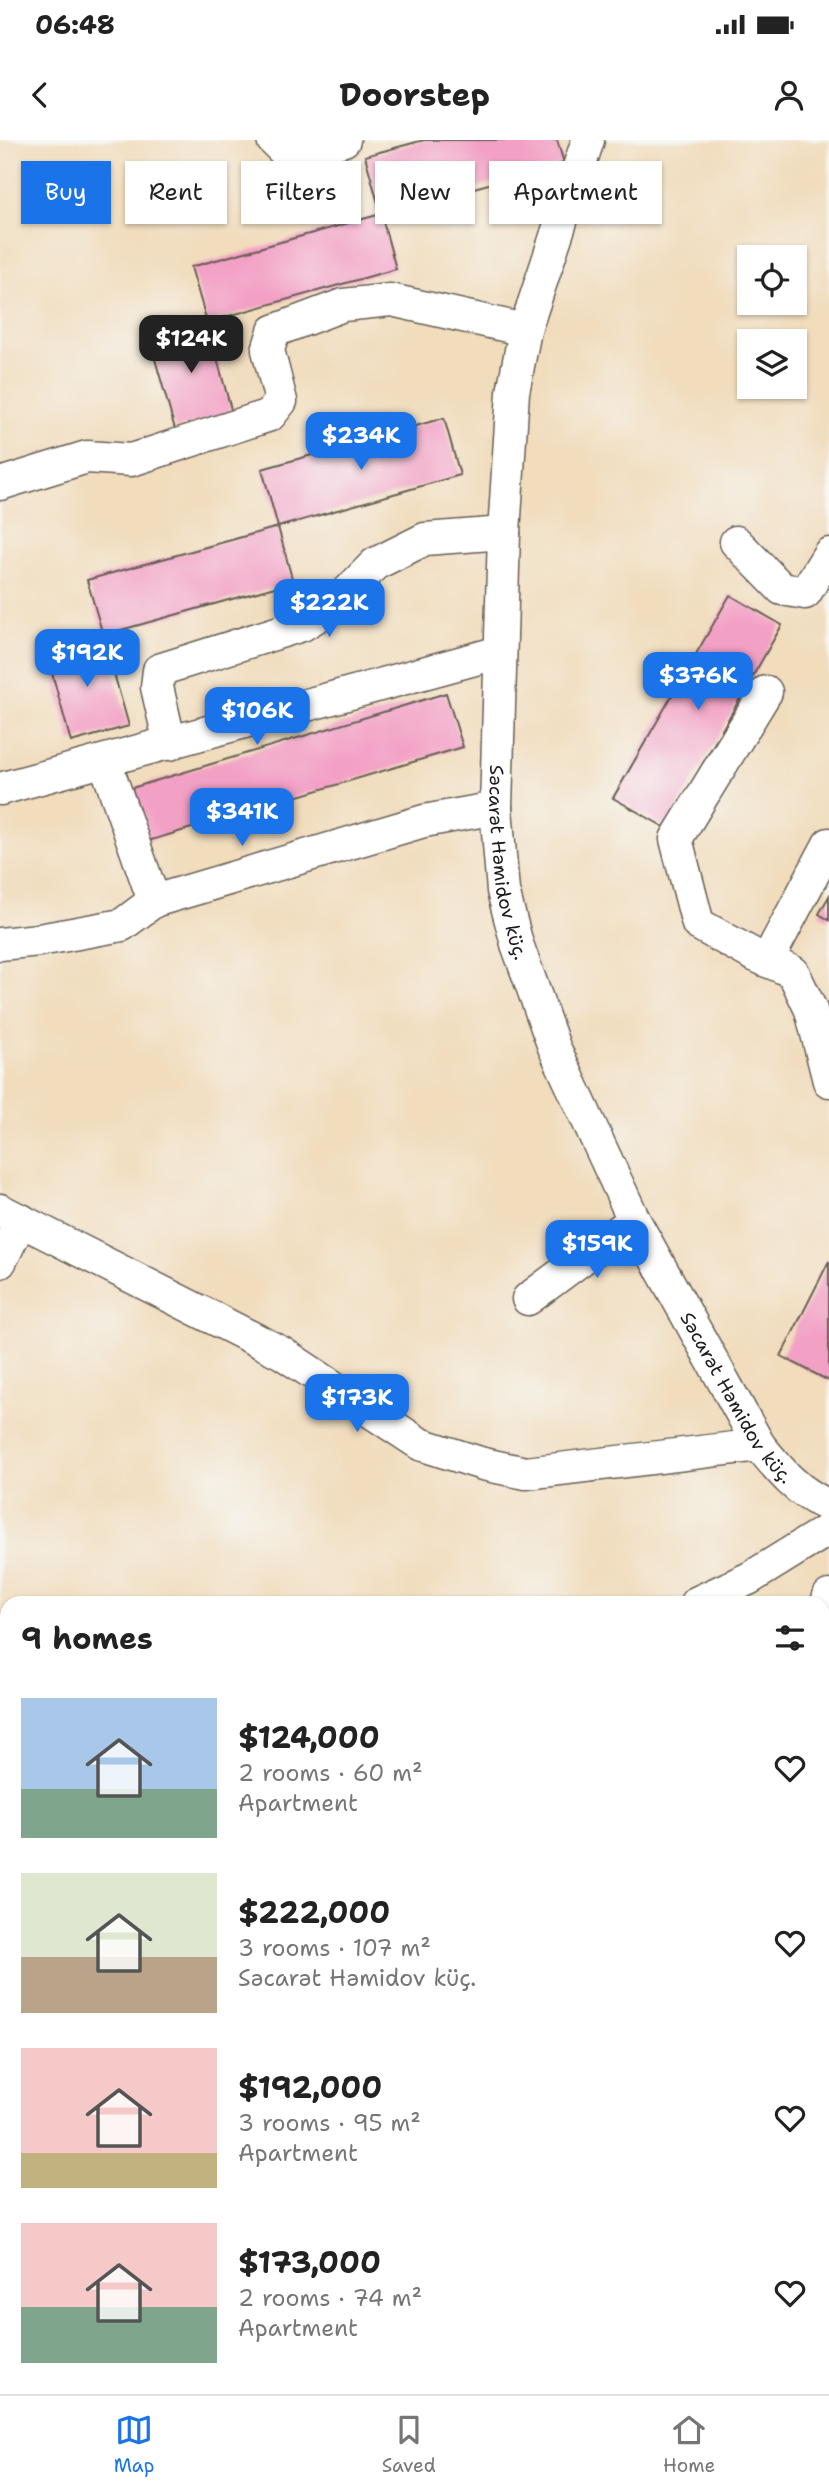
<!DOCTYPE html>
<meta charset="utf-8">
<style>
body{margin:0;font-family:"Shantell Sans",sans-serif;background:#f2f2f2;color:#222;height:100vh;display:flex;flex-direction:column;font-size:26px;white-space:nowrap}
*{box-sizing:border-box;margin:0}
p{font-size:23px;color:#767676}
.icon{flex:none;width:38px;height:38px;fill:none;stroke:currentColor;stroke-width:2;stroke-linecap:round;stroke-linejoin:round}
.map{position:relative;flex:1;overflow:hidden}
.panel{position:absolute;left:0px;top:1456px;width:830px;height:798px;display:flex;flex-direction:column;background:#fff;border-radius:21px 21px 0 0;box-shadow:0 2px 5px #0004}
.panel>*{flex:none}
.banner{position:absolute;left:21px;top:21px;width:788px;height:63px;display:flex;gap:14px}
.buttons{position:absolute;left:737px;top:105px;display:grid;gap:14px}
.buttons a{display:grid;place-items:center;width:70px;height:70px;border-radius:0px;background:#fff;box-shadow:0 2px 5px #0004;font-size:35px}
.price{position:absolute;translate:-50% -60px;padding:0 16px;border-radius:14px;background:#1a73e8;color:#fff;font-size:23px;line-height:46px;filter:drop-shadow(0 2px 4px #0008)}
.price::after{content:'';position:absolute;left:50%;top:42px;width:21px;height:16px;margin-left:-10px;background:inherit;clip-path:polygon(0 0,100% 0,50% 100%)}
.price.selected{background:#222;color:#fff}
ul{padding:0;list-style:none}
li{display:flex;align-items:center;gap:21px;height:175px;padding:0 21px}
li span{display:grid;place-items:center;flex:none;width:196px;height:140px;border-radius:0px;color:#555}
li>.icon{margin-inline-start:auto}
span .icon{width:84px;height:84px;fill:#fffc;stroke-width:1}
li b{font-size:30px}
h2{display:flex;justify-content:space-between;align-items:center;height:84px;padding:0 21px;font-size:30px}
.chip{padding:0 24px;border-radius:0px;background:#fff;box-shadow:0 2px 5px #0004;font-size:24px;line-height:63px}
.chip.selected{background:#1a73e8;color:#fff}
.status{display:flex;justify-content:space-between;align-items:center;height:49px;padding:0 35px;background:#fff;direction:ltr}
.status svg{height:19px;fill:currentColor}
header{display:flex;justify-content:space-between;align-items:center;height:91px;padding:0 21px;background:#fff;font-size:32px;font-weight:700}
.tab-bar{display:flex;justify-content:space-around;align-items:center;height:98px;border-top:2px solid #e0e0e0;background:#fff;font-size:19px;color:#767676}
.tab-bar a{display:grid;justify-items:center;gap:4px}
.tab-bar .selected{color:#1a73e8}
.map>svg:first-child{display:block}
.green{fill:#8ccd84;stroke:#547450;stroke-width:2}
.building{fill:#f3a0c5}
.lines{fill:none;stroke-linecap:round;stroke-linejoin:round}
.minor-casing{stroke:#675f54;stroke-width:35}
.highway-casing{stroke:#675f54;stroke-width:42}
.minor{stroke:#fff;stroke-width:32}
.highway{stroke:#fabc8b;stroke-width:38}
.labels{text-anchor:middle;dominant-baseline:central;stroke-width:5;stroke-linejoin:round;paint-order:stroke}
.street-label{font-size:19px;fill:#1c1c1c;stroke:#f6f6f2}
</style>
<div class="status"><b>06:48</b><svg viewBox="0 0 49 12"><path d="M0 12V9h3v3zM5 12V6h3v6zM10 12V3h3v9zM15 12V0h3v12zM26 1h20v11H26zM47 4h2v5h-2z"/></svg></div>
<header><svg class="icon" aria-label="back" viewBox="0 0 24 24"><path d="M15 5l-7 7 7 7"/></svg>Doorstep<svg class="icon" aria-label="person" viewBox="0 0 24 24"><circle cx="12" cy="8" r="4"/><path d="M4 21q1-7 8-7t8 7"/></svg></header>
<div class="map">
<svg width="829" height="2254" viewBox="0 0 829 2254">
<rect width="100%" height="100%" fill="#f6f6f2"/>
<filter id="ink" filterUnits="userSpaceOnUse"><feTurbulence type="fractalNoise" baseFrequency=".0143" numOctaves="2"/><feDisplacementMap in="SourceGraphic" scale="14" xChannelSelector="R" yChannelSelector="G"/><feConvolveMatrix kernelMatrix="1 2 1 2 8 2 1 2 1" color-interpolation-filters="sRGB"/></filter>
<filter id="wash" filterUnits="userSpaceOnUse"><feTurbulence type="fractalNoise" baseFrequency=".00686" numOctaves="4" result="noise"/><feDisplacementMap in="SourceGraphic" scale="28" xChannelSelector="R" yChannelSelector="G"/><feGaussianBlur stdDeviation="1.57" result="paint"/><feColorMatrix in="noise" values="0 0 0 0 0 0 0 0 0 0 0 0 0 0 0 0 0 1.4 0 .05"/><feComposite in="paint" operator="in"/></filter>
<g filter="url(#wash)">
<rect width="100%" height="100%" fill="#f1dcbc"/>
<polygon class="green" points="829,1758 829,1924 823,1935 822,1780"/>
<g id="blocks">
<g class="building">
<polygon points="424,0 557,0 564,23 381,74 365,16"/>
<polygon points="381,74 396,129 207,182 191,127"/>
<polygon points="207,182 232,273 175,289 149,198"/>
<polygon points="444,278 460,335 278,387 262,329"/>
<polygon points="278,387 293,442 103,495 87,440"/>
<polygon points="730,455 782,485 666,688 613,658"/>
<polygon points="103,495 129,586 71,602 46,511"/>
<polygon points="446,553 463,607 148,701 132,648"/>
<polygon points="829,756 829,780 819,774"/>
<polygon points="829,1121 829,1241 781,1216"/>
</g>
</g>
</g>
<g filter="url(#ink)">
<use href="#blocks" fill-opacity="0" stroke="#675f54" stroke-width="2"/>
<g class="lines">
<defs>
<g id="minor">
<polyline points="273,0 286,13 307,11 344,0"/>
<path id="s1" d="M 588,0 L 525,190 L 513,252 L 504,393 L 496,668 L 503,751 L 517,804 L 554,907 L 634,1080 L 759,1305 C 781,1332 796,1351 829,1366"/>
<polyline points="0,344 87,317 131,320 270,275 281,261 268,210 274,191 343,165 391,160 525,190"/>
<polyline points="736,402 782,449 805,453 829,414"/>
<polyline points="766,552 676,699 698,784 754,815 793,832 811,870 829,941"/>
<polyline points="170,604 157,547 159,530 302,485 335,465 375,424 425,399 504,393"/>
<polyline points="105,622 154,761"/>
<polyline points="0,649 500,512"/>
<polyline points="0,804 39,800 122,785 154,761 424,681 496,668"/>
<polyline points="767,821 829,704"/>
<polyline points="0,1070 282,1213 420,1304 483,1324 526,1333 759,1305"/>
<polyline points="0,1122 21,1080"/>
<polyline points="528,1159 634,1080"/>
<polyline points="696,1463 750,1438 829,1389"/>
<polyline points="822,1481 829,1456"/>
<polyline points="0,1826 7,1819"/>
<polyline points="0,2194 7,2197"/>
</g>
<g id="highway">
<polyline points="822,1684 829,1661"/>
<polyline points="822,2020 829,2007"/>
<polyline points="673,2254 674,2247"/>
<polyline points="740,2254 742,2247"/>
<polyline points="825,2254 829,2238"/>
</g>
</defs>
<use href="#minor" class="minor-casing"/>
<use href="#highway" class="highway-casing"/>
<use href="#minor" class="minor"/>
<use href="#highway" class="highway"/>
</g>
</g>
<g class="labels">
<g class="street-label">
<text stroke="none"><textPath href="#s1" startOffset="735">Səcarət Həmidov küç.</textPath></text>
<text stroke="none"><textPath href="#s1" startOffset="1323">Səcarət Həmidov küç.</textPath></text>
</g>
</g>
</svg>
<div class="buttons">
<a><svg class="icon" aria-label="locate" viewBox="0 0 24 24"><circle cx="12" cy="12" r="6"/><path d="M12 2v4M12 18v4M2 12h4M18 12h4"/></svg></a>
<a><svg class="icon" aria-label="layers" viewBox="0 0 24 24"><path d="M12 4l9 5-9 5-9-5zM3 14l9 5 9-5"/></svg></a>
</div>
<b class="price selected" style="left:191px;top:235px">$124K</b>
<b class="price" style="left:361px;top:332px">$234K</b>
<b class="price" style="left:329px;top:499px">$222K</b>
<b class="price" style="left:87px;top:549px">$192K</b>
<b class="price" style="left:698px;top:572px">$376K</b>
<b class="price" style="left:257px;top:607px">$106K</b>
<b class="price" style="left:242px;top:708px">$341K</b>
<b class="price" style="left:597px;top:1140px">$159K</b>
<b class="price" style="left:357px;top:1294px">$173K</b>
<div class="banner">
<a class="chip selected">Buy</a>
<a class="chip">Rent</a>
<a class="chip">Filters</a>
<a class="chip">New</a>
<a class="chip">Apartment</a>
</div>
<section class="panel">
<h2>9 homes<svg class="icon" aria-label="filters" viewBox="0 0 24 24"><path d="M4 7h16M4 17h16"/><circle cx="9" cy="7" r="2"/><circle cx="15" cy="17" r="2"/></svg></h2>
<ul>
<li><span style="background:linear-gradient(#a9c7e8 65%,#7fa58c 0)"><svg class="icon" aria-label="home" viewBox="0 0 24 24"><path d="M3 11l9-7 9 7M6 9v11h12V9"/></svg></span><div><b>$124,000</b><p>2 rooms · 60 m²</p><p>Apartment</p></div><svg class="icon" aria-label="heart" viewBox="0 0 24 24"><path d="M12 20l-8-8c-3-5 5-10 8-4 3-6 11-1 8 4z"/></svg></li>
<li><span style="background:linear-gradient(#dfe7d0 60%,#b9a48a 0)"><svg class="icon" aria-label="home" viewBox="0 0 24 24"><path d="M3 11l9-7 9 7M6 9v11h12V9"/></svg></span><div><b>$222,000</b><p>3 rooms · 107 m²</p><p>Səcarət Həmidov küç.</p></div><svg class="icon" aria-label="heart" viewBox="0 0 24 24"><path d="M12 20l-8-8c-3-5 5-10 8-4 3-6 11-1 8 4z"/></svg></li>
<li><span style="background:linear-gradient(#f6c9c9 75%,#c2b280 0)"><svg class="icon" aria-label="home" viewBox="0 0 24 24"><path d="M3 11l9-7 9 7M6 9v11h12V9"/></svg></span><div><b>$192,000</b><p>3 rooms · 95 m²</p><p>Apartment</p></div><svg class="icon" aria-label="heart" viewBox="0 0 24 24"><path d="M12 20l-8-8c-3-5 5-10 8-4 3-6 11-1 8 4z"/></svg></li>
<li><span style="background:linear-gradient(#f6c9c9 60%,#7fa58c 0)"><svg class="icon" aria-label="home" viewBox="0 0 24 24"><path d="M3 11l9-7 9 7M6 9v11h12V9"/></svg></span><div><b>$173,000</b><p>2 rooms · 74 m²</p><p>Apartment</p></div><svg class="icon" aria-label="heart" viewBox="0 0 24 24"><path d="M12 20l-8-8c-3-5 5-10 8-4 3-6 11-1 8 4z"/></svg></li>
</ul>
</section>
</div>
<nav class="tab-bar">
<a class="selected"><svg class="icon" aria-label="map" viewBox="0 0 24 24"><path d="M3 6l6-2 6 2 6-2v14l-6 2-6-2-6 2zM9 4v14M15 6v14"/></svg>Map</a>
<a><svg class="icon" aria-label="saved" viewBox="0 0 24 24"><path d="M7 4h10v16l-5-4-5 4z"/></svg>Saved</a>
<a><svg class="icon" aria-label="home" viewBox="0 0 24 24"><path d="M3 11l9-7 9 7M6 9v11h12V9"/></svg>Home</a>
</nav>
